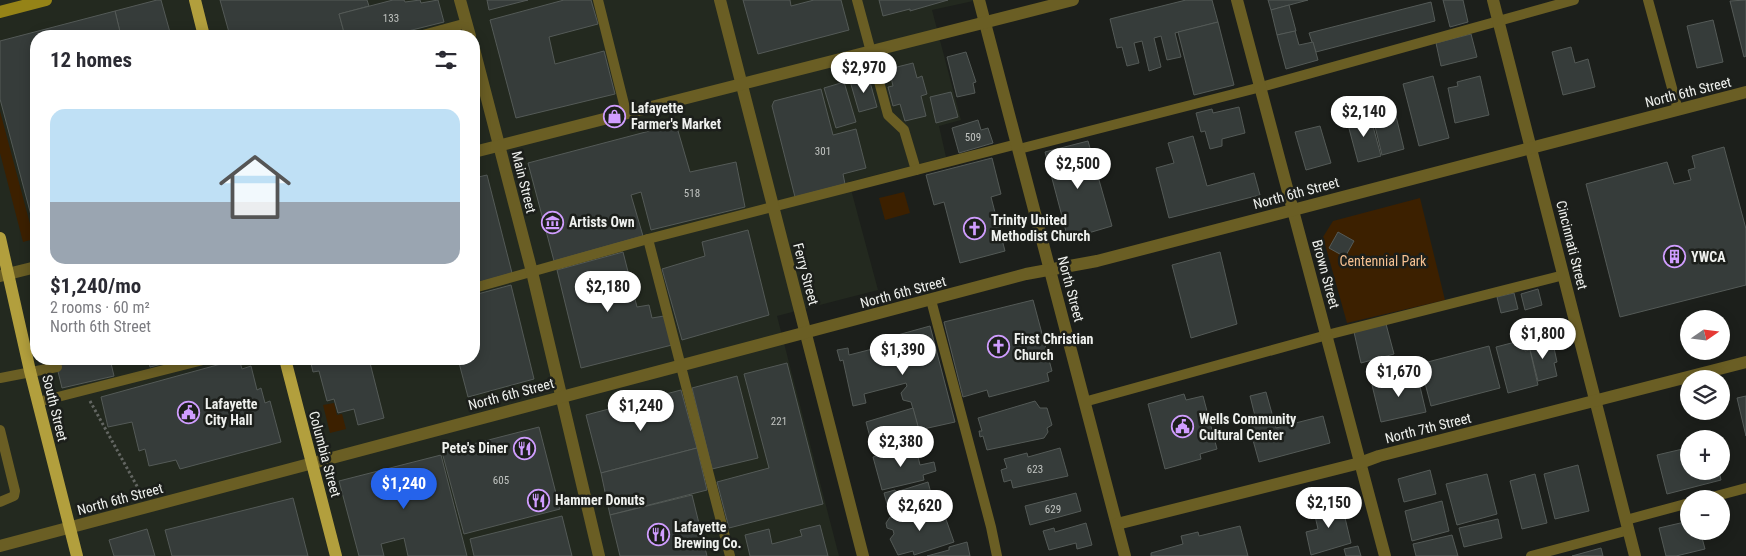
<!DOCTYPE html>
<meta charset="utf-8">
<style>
body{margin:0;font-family:"Roboto Condensed",sans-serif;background:#f2f2f3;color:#2b2b33;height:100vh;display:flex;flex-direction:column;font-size:19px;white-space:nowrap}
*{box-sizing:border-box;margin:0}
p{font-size:16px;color:#7c7c81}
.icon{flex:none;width:28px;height:28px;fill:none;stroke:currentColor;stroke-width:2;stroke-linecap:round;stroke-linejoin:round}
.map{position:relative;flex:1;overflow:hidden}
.panel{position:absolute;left:30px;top:30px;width:450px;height:335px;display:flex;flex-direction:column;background:#fff;border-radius:20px;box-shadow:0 2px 12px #0003}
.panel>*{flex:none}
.needle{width:32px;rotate:76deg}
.fabs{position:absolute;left:1680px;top:310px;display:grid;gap:10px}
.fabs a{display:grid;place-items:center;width:50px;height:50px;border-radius:50%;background:#fff;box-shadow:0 2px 12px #0003;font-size:25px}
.price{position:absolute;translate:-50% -42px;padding:0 11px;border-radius:18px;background:#fff;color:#222;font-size:16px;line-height:32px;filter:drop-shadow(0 1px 2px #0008)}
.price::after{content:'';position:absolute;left:50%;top:30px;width:15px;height:11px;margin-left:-8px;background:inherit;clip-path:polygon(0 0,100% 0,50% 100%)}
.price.selected{background:#2563eb;color:#fff}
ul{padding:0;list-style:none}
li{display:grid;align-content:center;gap:10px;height:265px;padding:0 20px}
li span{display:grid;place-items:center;height:155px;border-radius:15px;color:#555}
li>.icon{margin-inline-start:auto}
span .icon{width:90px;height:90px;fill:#fffc;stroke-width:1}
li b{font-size:21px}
h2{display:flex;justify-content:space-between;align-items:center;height:60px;padding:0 20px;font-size:21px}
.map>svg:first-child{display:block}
.built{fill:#23291f;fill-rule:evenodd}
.green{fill:#3c2000}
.building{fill:#363c3a;stroke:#545a57}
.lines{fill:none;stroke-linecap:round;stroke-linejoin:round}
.path{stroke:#636662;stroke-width:3;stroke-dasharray:2.5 2.5;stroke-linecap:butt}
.lane{stroke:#6a5e24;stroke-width:10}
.street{stroke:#6a5e24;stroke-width:12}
.secondary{stroke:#958317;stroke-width:12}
.primary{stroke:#b29f3d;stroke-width:12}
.labels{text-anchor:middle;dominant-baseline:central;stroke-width:5;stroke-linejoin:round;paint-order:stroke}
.number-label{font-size:11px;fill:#c1c4c1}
.street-label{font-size:14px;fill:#eff1ee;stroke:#1c1f1b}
.poi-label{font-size:14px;font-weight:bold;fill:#eff1ee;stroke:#1c1f1b;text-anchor:start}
.park-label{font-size:14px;fill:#f6c191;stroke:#1c1f1b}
</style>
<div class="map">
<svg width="1746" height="556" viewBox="0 0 1746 556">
<rect width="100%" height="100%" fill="#1c1f1b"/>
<path class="built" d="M 0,0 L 978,0 L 932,10 L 961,120 L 939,126 L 946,157 L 849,182 L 878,290 L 777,316 L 839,556 L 0,556 ZM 36,36 L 474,36 L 474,359 L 36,359 Z"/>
<g class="green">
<polygon points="0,111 34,239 23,242 0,153"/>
<polygon points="904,192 910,213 885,220 879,198"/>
<polygon points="1420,198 1445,300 1347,323 1323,237 1333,221"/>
<polygon points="334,403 337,415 342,414 346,429 330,433 323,405"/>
</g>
<g class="building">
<polygon points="157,0 161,0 171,36 121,36 115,11"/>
<polygon points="220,0 367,0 369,6 339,14 345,36 230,36"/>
<polygon points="393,0 404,0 405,2 420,0 421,3 438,0 444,22 388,36 345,36 339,14"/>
<polygon points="487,0 528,0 489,10"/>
<polygon points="564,0 591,0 598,24 549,37 555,64 604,51 615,94 516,118 490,20"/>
<polygon points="743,0 790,0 791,6 814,0 841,0 849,30 758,54"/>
<polygon points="879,0 948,0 910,11 910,9 883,16"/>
<polygon points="1186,0 1212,0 1218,22 1175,33 1181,57 1167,60 1161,36 1154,38 1161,67 1149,71 1142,41 1134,43 1139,63 1127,66 1122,47 1117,48 1110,19"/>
<polygon points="1268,0 1308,0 1271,10"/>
<polygon points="1443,0 1463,0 1468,22 1450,27"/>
<polygon points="1746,0 1746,56 1744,57 1730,1"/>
<polygon points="1431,2 1435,21 1316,52 1312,42 1309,33"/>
<polygon points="1289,5 1296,31 1277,35 1271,10"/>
<polygon points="115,11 121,36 36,36 36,234 0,99 0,41"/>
<polygon points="1713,20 1723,62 1697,68 1687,26"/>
<polygon points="1218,22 1234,85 1194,95 1178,32"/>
<polygon points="1295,31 1299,45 1313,42 1318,60 1286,69 1277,35"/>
<polygon points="1471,34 1477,57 1441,66 1436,43"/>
<polygon points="1571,47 1575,63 1588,59 1595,87 1563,95 1552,52"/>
<polygon points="966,52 976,82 973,83 975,93 957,97 947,57"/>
<polygon points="913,63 917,78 922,76 927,94 921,96 926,116 905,121 900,104 893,106 888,87 893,86 889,69"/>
<polygon points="868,75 877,107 859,112 850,81"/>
<polygon points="1433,76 1449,138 1419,146 1403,84"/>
<polygon points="1480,76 1489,115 1455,123 1448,88 1458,86 1457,82"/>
<polygon points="844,82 856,122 836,128 824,88"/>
<polygon points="821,89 833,135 856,129 866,168 843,174 845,184 795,197 772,106 774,101"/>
<polygon points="951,92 958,117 936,123 930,97"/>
<polygon points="1239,107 1245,133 1222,139 1222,146 1210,149 1205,131 1201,132 1196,113 1212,109 1213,113"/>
<polygon points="1394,108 1404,149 1382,155 1372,114"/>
<polygon points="1370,115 1381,156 1358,162 1347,121"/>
<polygon points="978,120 981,130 988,128 993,143 959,153 952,128"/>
<polygon points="676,124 690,172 736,162 745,207 651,230 641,192 631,195 643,236 554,261 528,163"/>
<polygon points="1320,126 1331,163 1306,170 1295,132"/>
<polygon points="1193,136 1207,186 1254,173 1260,195 1169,218 1156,168 1174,163 1168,143"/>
<polygon points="1088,141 1112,226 1068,239 1045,152"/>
<polygon points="1724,147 1746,229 1746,285 1620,317 1586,184 1667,162 1674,184 1691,180 1688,170 1695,168 1692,156"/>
<polygon points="992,158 1001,194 991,197 1005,251 960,263 944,202 934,205 926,175"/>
<polygon points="487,175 512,273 474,284 474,178"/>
<polygon points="748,230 769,315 682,340 662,269 705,256 702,242"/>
<polygon points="1338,232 1354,241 1345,257 1329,248"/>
<polygon points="623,252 637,307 649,305 652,318 664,316 672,345 581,368 557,270"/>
<polygon points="1220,252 1237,324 1191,338 1172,265"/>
<polygon points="511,285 534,379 468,397 458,359 474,359 474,295"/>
<polygon points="1538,289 1542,305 1525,310 1521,294"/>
<polygon points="1514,293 1518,309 1501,313 1497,297"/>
<polygon points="1033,300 1052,371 1047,373 1049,381 989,397 987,390 963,397 944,322"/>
<polygon points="1386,324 1394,354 1361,363 1354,332"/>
<polygon points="930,326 955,422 919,430 911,402 903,400 901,393 907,386 906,383 864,394 866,403 853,406 843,360 840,361 837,350 848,348 849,355 896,343 894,336"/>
<polygon points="1544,338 1547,350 1554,348 1557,362 1554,363 1557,376 1538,381 1528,342"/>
<polygon points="1523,340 1525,351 1530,350 1538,385 1508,393 1496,347"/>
<polygon points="1489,346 1500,388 1431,406 1420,364"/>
<polygon points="55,359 110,359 114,376 62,388"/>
<polygon points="148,359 182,359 150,367"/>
<polygon points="239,359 242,369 251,366 257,390 261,388 265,403 270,401 281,442 180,469 176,460 149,466 145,449 139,451 132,422 108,427 101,397"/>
<polygon points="310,359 369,359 384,418 358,425 354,409 338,413 334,399 327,401 319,371 313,372"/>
<polygon points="787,363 823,504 729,528 717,482 769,468 744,374"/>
<polygon points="1417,374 1426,412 1381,422 1372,385"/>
<polygon points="737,376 758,458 712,469 692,388"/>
<polygon points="681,390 697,448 601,473 586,415"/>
<polygon points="1266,392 1276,428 1323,416 1330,443 1259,462 1248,422 1256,420 1250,396"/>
<polygon points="1184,394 1186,400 1203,396 1217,449 1200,454 1201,459 1165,469 1148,404"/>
<polygon points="1746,396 1746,436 1737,398"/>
<polygon points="1035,401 1040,408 1047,408 1052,425 1047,428 1048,432 1044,438 987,450 983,436 980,437 979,431 982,431 978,418"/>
<polygon points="913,408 919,430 871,441 866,422"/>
<polygon points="539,427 560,509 464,534 442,452"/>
<polygon points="915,445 920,465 934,462 936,471 923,475 924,480 882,490 873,457"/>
<polygon points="697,448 707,490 610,515 601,473"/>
<polygon points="1060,448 1068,476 1013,488 1011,480 1004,482 1001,470 1007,468 1004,459 1027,453 1028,457"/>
<polygon points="1687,448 1689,471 1719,471 1721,480 1667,494 1657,455"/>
<polygon points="441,455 467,556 408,556 404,538 381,544 384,556 359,556 339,481"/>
<polygon points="1578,465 1589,511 1555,519 1544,474"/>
<polygon points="1430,470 1436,494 1404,502 1398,479"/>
<polygon points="1487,474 1497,514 1457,525 1446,484"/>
<polygon points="1535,474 1547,523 1522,529 1510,481"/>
<polygon points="928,482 933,501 889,511 884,493 895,490 896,492"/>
<polygon points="1076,493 1081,511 1030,525 1025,506"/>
<polygon points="692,495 707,556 620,556 610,515"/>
<polygon points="293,498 308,556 172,556 165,530"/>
<polygon points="1341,501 1351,543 1311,555 1306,532 1318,529 1313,507"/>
<polygon points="1442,501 1449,531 1412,541 1405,511"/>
<polygon points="942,508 954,542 914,555 913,551 898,555 890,539 894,534 893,530 887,528 886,523 890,517 908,512 909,517"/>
<polygon points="562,516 572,556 474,556 470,539"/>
<polygon points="1498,519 1502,538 1464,547 1459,528"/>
<polygon points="1689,521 1689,531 1710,531 1701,534 1705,549 1676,556 1666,556 1659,528"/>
<polygon points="1086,523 1092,545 1077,549 1076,543 1049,550 1043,531 1054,528 1055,532"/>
<polygon points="820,525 828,556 750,556 745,535 769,529 772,544 802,536 800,530"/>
<polygon points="1240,526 1248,556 1151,556 1151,553 1183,544 1181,536 1198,532 1199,536"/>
<polygon points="147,529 155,556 114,556 109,540"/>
<polygon points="1452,535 1458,556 1416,556 1413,544"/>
<polygon points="967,542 970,556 927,556 949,550 949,547"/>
<polygon points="1358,546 1361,556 1346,556 1344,549"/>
<polygon points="1601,548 1603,556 1572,556"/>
</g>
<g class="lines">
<polyline class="path" points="90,401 138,488"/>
<g class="lane">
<polyline points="598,0 626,112"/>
<polyline points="857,0 888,115 904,130 916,170"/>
<polyline points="1648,0 1678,110"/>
<polyline points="419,36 467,23"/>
<polyline points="1019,149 1261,87 1574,0"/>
<polyline points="648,239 730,556"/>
<polyline points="474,288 648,239 1017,144"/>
<polyline points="931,300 991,527 997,556"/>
<polyline points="0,378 57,367"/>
<polyline points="38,402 207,359"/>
<polyline points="1084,402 1327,335 1564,275"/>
<polyline points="0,430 15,491 14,496 0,502"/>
<polyline points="1705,499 1746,488"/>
<polyline points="1626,520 1689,503"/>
<polyline points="1531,556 1629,530"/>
</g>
<g class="street">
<polyline points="460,0 470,36"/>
<polyline points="720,0 863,556"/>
<polyline points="979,0 1125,556"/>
<polyline points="1237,0 1385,556"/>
<polyline points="1493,0 1635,556"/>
<polyline points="474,49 532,272 599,556"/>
<polyline points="474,152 1073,0"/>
<polyline points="0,276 36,267"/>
<polyline points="1117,524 1360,463 1379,456 1746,362"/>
<polyline points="0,546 1026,274 1097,261 1746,92"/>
</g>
<polyline class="secondary" points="0,12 46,0"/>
<g class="primary">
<polyline points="195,0 204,36"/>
<polyline points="0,238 30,371 77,556"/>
<polyline points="285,359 336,556"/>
</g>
</g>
<defs>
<symbol id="shop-ring" viewBox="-11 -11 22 22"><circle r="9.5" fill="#1c1f1b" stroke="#d09dff" stroke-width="1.5"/><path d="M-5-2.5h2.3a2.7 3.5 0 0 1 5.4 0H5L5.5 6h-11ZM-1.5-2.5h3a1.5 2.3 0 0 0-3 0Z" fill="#d09dff"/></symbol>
<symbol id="museum-ring" viewBox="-11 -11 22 22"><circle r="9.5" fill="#1c1f1b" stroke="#d09dff" stroke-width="1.5"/><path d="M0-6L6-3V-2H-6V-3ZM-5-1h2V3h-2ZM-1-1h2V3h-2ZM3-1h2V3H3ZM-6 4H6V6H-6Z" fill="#d09dff"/></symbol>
<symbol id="church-ring" viewBox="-11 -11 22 22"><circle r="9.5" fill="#1c1f1b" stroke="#d09dff" stroke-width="1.5"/><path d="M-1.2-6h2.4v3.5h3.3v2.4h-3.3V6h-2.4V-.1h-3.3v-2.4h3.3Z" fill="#d09dff"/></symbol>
<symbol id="building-ring" viewBox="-11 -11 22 22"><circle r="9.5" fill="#1c1f1b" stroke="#d09dff" stroke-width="1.5"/><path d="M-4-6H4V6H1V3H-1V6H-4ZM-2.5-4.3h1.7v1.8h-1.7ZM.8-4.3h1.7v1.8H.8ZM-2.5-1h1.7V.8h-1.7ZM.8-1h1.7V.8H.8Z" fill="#d09dff"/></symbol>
<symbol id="civic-ring" viewBox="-11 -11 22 22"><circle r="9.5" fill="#1c1f1b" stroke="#d09dff" stroke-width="1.5"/><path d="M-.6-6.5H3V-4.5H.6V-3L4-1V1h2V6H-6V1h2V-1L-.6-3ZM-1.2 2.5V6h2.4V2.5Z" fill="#d09dff"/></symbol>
<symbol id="restaurant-ring" viewBox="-11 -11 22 22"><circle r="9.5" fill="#1c1f1b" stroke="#d09dff" stroke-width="1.5"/><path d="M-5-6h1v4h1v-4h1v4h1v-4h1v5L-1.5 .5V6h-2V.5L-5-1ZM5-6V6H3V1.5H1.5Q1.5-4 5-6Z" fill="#d09dff"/></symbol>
</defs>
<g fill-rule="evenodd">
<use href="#shop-ring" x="602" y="104" width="25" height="25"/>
<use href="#museum-ring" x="540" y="210" width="25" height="25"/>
<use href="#church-ring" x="962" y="216" width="25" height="25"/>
<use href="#building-ring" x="1662" y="244" width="25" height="25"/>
<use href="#church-ring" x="986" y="334" width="25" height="25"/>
<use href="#civic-ring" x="176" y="400" width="25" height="25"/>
<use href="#civic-ring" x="1170" y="414" width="25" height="25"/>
<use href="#restaurant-ring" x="512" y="436" width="25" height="25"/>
<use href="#restaurant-ring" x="526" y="488" width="25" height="25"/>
<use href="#restaurant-ring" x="646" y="522" width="25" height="25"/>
</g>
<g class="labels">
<g class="number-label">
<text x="391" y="18">133</text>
<text x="973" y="137">509</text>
<text x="823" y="151">301</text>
<text x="692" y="193">518</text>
<text x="779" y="421">221</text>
<text x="1035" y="469">623</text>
<text x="501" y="480">605</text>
<text x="1053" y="509">629</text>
</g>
<g class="street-label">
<text transform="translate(1688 92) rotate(-14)">North 6th Street</text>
<text transform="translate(524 182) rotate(76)">Main Street</text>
<text transform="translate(1296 193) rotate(-15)">North 6th Street</text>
<text transform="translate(1572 245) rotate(76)">Cincinnati Street</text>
<text transform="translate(806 274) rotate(75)">Ferry Street</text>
<text transform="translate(1326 274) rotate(75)">Brown Street</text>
<text transform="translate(1071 289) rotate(75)">North Street</text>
<text transform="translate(903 292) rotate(-15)">North 6th Street</text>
<text transform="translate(511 394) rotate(-15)">North 6th Street</text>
<text transform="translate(55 408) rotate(76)">South Street</text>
<text transform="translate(1428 428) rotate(-14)">North 7th Street</text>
<text transform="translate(325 454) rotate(75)">Columbia Street</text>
<text transform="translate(120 499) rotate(-15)">North 6th Street</text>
</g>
<g class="poi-label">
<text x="631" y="108">Lafayette<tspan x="631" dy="16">Farmer's Market</tspan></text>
<text x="991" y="220">Trinity United<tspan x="991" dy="16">Methodist Church</tspan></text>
<text x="569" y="222">Artists Own</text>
<text x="1691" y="257">YWCA</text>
<text x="1014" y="339">First Christian<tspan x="1014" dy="16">Church</tspan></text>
<text x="205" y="404">Lafayette<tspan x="205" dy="16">City Hall</tspan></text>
<text x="1199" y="419">Wells Community<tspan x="1199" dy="16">Cultural Center</tspan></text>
<text x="508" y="448" text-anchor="end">Pete's Diner</text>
<text x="555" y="500">Hammer Donuts</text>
<text x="674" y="527">Lafayette<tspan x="674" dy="16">Brewing Co.</tspan></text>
</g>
<g class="park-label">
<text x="1383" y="261">Centennial Park</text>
</g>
</g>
</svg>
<div class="fabs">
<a><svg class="needle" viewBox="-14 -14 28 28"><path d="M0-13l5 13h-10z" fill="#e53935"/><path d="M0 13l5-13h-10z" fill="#7c7c81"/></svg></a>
<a><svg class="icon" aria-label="layers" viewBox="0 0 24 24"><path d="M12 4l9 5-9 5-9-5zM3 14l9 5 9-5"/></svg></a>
<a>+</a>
<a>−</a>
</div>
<b class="price" style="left:864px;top:94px">$2,970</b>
<b class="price" style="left:1364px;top:138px">$2,140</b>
<b class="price" style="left:1078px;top:190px">$2,500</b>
<b class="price" style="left:608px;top:313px">$2,180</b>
<b class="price" style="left:1543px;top:360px">$1,800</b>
<b class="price" style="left:903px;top:376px">$1,390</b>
<b class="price" style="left:1399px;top:398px">$1,670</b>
<b class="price" style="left:641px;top:432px">$1,240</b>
<b class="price" style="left:901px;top:468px">$2,380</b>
<b class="price selected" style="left:404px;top:510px">$1,240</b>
<b class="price" style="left:1329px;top:529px">$2,150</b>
<b class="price" style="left:920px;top:532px">$2,620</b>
<section class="panel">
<h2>12 homes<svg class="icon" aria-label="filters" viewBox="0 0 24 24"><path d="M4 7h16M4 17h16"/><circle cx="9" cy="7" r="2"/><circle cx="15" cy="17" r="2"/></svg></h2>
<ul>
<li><span style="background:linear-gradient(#bfe0f5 60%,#9aa5b1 0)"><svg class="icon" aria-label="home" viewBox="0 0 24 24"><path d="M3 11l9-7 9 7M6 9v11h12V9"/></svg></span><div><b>$1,240/mo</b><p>2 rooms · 60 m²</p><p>North 6th Street</p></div></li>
</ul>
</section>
</div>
